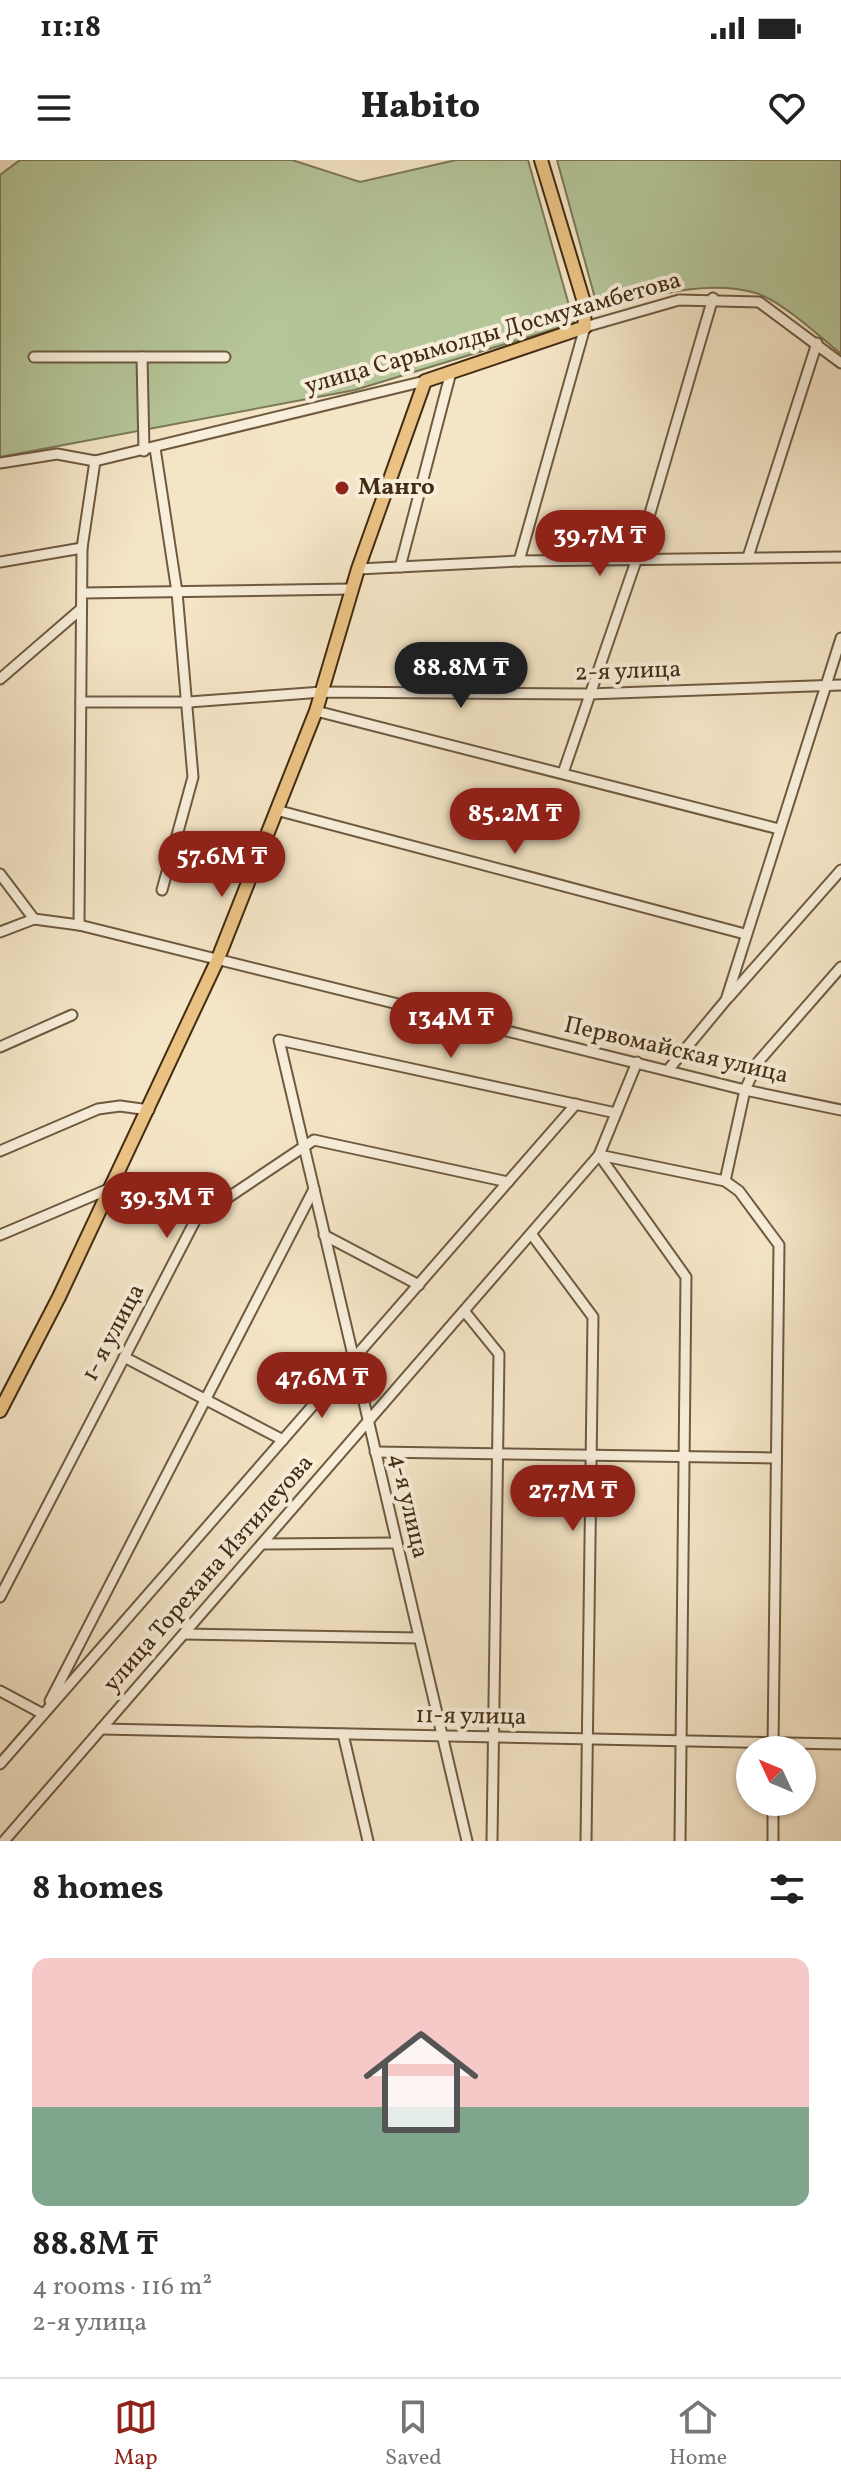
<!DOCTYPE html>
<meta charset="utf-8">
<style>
body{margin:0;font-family:Vollkorn,serif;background:#f6f6f6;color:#222;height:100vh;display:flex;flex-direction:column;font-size:30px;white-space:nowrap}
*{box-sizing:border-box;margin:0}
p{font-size:26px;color:#767676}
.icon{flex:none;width:44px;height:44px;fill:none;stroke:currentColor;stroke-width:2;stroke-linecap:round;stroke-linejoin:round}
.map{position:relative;height:1681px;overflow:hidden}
.sheet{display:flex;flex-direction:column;background:#fff;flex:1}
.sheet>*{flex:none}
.needle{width:52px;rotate:314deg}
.controls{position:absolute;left:736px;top:1576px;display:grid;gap:16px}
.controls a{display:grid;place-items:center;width:80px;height:80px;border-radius:50%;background:#fff;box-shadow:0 2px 6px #0004;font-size:40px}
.price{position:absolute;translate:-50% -68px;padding:0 18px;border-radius:28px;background:#8f2418;color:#fff;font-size:26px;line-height:52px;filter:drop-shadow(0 2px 4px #0008)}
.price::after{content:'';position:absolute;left:50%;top:48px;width:24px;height:18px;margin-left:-12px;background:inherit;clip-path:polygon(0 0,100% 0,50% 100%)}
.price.selected{background:#222;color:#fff}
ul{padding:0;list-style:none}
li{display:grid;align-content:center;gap:16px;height:424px;padding:0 32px}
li+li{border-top:2px solid #e0e0e0}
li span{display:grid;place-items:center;height:248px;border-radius:16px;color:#555}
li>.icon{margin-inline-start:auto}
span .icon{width:144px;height:144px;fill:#fffc;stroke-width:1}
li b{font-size:34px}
h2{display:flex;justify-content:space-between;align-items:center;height:96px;padding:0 32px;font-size:34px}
.status{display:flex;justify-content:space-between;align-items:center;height:56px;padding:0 40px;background:#fff;direction:ltr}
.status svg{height:22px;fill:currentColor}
header{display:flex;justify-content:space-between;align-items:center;height:104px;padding:0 32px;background:#fff;font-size:36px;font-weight:800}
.dock{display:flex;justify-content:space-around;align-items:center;height:112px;border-top:2px solid #e0e0e0;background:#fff;font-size:22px;color:#767676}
.dock a{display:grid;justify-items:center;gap:4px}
.dock .selected{color:#8f2418}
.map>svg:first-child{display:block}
.green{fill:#b5c699;stroke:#7c7956;stroke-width:2}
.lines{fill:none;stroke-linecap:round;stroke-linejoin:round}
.minor-casing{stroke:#6f5a40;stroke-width:13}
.major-casing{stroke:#432c14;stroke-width:16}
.minor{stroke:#f8eeda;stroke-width:9}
.major{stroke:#eac283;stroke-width:12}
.poi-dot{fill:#8f2418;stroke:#f8eeda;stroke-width:3}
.labels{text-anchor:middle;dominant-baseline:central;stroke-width:8;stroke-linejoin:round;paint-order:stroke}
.street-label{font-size:24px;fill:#432c14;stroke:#f8eeda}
.poi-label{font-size:24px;font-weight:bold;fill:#432c14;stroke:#f8eeda;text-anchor:start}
</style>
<div class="status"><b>11:18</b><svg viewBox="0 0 49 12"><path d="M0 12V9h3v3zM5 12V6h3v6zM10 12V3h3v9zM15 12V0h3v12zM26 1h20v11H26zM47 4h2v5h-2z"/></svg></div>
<header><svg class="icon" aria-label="menu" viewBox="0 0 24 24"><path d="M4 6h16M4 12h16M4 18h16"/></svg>Habito<svg class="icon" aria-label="heart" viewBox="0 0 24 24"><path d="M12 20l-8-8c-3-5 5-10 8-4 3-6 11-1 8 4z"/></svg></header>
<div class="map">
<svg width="841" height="1681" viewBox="0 0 841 1681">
<rect width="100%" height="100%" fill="#f4e5c6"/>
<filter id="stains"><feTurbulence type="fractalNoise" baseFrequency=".0025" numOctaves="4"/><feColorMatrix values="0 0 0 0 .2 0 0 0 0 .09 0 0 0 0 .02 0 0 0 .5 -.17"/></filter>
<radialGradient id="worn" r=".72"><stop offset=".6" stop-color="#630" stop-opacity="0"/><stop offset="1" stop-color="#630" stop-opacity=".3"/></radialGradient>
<g class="green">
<polygon points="20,0 292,0 360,22 456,0 528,0 574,163 355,230 0,297 0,15"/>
<path d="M 557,0 L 841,0 L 841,194 C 819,176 783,142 756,133 C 704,118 648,138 598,149 Z"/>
</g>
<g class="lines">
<defs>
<g id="minor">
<polyline points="34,197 225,197"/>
<polyline points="142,197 144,291"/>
<polyline points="155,288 177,432 193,617 162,730"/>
<polyline points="0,303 57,294 95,301 425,221"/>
<polyline points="748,397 817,183"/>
<polyline points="519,401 585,167 679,140 759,142 841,203"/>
<polyline points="0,402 82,388"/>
<polyline points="400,407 451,212"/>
<polyline points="358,409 519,401 841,397"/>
<polyline points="82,433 352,429"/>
<polyline points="0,519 81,449"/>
<polyline points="81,542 189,542 322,532 588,534 841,525"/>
<polyline points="316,551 779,669"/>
<polyline points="563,613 636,401 713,138"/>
<polyline points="276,650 745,774"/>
<polyline points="0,714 34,759"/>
<polyline points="79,765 82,388 95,301"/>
<polyline points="0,772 34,759 79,765 745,930 841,950"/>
<polyline points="728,838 841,710"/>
<polyline points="0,887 72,855"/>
<polyline points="668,910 726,840 841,478"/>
<polyline points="0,991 98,949 120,946 149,950"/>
<polyline points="599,995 725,1021 739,1031 779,1085 773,1588"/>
<polyline points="599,995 686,1117 680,1681"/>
<polyline points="725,1021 745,930 758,902 841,807"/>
<polyline points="0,1075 111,1028"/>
<polyline points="324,1075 419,1125"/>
<polyline points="532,1075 593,1157 586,1681"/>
<polyline points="465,1152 499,1194 492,1681"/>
<polyline points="124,1197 283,1280"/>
<polyline points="375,1292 776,1298"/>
<polyline points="262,1384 396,1383"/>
<polyline points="0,1437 196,1059 314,980 508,1022"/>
<polyline points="184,1474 419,1478"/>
<polyline points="0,1531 43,1554"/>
<polyline points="50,1541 314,1029"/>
<polyline points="101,1569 841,1584"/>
<polyline points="343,1574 368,1681"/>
<polyline points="0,1604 576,944"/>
<polyline points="773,1642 773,1681"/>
<polyline points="4,1681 599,995 637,902"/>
<polyline points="467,1681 279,880 616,953"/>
</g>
<polyline id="major" points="0,1251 59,1137 217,801 316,551 358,409 425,221 585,167 583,139 541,0"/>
</defs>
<use href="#minor" class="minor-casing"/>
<use href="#major" class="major-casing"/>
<use href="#minor" class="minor"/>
<use href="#major" class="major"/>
</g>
<circle class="poi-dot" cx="342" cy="328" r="8"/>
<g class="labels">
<g class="street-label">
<text transform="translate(493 174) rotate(-16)">улица Сарымолды Досмухамбетова</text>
<text transform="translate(628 512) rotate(-2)">2-я улица</text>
<text transform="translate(676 891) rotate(13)">Первомайская улица</text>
<text transform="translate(114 1173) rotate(-62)">1- я улица</text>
<text transform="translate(408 1346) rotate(77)">4-я улица</text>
<text transform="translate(209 1414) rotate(-49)">улица Торехана Изтилеуова</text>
<text transform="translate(471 1557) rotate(1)">11-я улица</text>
</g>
<g class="poi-label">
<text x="358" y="328">Манго</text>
</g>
</g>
<rect width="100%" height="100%" filter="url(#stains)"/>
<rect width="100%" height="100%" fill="url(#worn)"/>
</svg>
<div class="controls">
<a><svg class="needle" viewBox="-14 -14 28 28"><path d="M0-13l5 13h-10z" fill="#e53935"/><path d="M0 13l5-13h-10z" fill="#767676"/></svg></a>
</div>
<b class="price" style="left:600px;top:418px">39.7M ₸</b>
<b class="price selected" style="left:461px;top:550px">88.8M ₸</b>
<b class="price" style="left:515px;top:696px">85.2M ₸</b>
<b class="price" style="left:222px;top:739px">57.6M ₸</b>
<b class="price" style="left:451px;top:900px">134M ₸</b>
<b class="price" style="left:167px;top:1080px">39.3M ₸</b>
<b class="price" style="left:322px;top:1260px">47.6M ₸</b>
<b class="price" style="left:573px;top:1373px">27.7M ₸</b>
</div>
<section class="sheet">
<h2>8 homes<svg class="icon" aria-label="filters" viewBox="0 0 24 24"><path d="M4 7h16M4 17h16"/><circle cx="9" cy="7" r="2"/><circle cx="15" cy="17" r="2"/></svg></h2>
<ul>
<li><span style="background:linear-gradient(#f6c9c9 60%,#7fa58c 0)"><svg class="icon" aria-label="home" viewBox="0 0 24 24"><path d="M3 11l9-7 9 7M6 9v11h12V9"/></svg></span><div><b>88.8M ₸</b><p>4 rooms · 116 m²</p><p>2-я улица</p></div></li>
</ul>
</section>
<nav class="dock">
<a class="selected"><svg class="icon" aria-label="map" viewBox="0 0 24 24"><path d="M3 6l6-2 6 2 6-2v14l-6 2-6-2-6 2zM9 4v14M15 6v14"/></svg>Map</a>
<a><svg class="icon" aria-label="saved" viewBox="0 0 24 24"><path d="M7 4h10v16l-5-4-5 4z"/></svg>Saved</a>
<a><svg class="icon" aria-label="home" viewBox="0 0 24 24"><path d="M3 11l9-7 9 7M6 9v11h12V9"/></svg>Home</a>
</nav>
